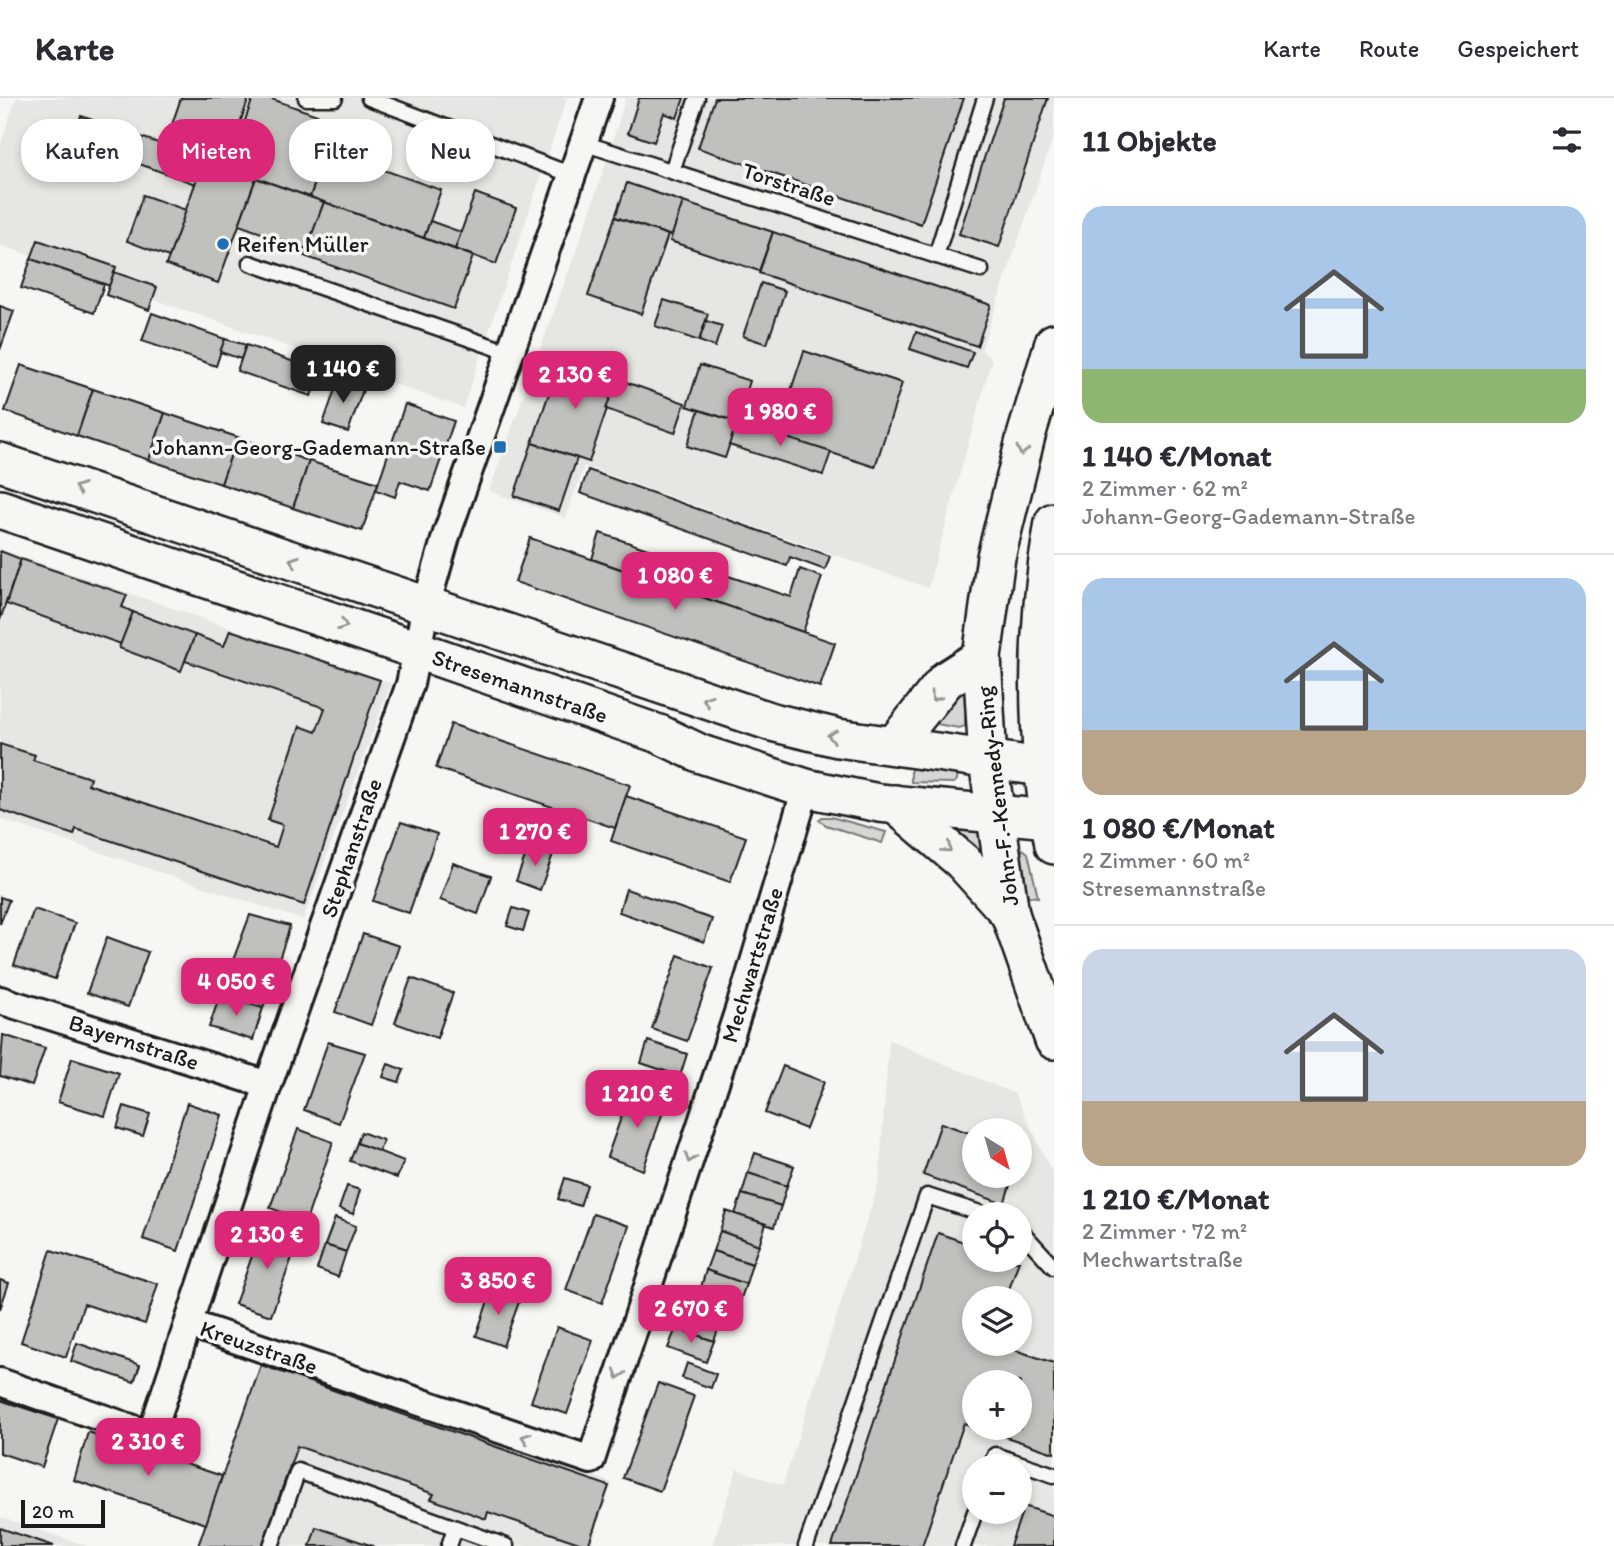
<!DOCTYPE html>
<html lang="de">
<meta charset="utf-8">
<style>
body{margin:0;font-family:Itim,sans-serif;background:#f7f7f7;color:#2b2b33;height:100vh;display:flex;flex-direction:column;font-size:26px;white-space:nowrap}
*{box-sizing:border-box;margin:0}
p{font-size:23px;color:#7c7c81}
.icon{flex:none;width:38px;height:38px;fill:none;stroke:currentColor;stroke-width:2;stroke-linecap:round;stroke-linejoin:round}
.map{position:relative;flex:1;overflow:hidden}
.panel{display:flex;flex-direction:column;background:#fff;width:560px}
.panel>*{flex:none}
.banner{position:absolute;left:21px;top:21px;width:665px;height:63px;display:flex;gap:14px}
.needle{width:46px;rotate:143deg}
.fabs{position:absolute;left:962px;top:1020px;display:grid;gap:14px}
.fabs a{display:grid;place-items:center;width:70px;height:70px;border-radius:50%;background:#fff;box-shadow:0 4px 10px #0003;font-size:35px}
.scale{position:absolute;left:21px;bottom:18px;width:84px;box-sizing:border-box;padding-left:7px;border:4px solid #1c1c1c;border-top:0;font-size:19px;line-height:24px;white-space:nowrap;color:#1c1c1c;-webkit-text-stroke:5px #f6f6f2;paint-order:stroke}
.price{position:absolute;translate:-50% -60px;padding:0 16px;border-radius:14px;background:#db2777;color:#fff;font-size:23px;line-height:46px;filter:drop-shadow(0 2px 4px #0008)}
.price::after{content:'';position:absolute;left:50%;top:42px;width:21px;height:16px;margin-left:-10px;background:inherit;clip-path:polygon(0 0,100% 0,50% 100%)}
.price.current{background:#222;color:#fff}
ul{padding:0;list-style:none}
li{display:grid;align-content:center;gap:14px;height:371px;padding:0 28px}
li+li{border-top:2px solid #e1e1e2}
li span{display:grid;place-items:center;height:217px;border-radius:21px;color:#555}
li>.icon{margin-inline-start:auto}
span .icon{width:126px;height:126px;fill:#fffc;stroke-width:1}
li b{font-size:30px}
h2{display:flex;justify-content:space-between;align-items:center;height:84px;padding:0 28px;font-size:30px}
.chip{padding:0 24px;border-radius:28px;background:#fff;box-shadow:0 4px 10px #0003;font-size:24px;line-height:63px}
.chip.current{background:#db2777;color:#fff}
header{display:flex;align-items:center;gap:42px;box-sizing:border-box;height:98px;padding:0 35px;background:#fff;border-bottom:2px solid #e1e1e2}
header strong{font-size:33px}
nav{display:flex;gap:38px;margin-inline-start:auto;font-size:24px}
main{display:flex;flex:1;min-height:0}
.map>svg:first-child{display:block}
.built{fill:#e6e6e2;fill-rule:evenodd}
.green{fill:#d6d6d2;stroke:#797977;stroke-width:2}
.building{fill:#c0c0bd;stroke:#1c1c1c;stroke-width:2}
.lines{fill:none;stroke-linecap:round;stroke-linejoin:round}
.lane-casing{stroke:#1c1c1c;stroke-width:19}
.street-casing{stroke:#1c1c1c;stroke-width:32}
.secondary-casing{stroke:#1c1c1c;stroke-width:42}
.lane{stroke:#f6f6f2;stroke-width:14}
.street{stroke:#f6f6f2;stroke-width:26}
.secondary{stroke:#f6f6f2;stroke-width:37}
.oneway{stroke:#949492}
.poi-dot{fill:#1f6fb2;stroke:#f6f6f2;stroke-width:2.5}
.labels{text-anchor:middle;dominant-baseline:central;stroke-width:7;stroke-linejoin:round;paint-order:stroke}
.street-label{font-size:23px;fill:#1c1c1c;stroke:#f6f6f2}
.poi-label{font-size:23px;fill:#1c1c1c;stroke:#f6f6f2;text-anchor:start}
</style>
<header>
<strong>Karte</strong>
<nav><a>Karte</a><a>Route</a><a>Gespeichert</a></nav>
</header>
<main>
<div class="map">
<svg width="1054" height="1448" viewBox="0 0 1054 1448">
<rect width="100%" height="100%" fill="#f6f6f2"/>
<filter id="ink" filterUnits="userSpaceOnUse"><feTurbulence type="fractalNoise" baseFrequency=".0143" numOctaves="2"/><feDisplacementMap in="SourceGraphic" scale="14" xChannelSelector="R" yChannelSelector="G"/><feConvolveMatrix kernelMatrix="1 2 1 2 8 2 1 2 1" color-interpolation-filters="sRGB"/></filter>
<g filter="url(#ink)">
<g class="built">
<polygon points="16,0 567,0 463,310 0,147 0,48"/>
<polygon points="626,0 1054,0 1054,37 981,252 992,261 928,490 584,368 566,420 489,393 589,117"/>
<polygon points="0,451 391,585 303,822 0,721"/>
<path d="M 889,942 L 1015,996 L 1054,1078 L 1054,1448 L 712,1448 L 737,1371 L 783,1387 L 879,1084 ZM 975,1032 L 1020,1032 L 1020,1078 L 975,1078 ZM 975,1116 L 1020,1116 L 1020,1162 L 975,1162 ZM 975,1200 L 1020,1200 L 1020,1246 L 975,1246 ZM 975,1284 L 1020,1284 L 1020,1330 L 975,1330 ZM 975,1368 L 1020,1368 L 1020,1414 L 975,1414 Z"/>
<polygon points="262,1258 612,1385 591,1448 198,1448"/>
<polygon points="0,1419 88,1448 0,1448"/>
</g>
<g class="green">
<polygon points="959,585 966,592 965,628 959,630 931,625"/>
<polygon points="911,661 958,671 957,682 954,685 911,684"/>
<polygon points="822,719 831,719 886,734 882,745 826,727 819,722"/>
<polygon points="931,723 980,730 988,766"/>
<polygon points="1023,751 1028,755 1038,799 1028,798 1019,757"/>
</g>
<g class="building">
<polygon points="181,0 249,0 224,69 165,47"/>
<polygon points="253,0 269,0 337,24 310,99 228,70"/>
<polygon points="639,0 684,0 677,20 664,15 654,44 628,35"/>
<polygon points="715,0 964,0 921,126 698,50"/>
<polygon points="1004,0 1048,0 999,149 959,136"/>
<polygon points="81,18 204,61 195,86 72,42"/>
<polygon points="327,52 441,92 424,140 310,99"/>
<polygon points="204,61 256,80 218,185 166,167"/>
<polygon points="256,80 324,104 307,151 239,127"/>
<polygon points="627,85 683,104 672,138 615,119"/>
<polygon points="475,95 516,110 496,166 455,151"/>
<polygon points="143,97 186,112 169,159 127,143"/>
<polygon points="324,104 473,158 454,211 304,158"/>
<polygon points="683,104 773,134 759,173 670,143"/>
<polygon points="615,119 668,137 641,216 588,198"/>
<polygon points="430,123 461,134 455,151 424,140"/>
<polygon points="773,134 991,207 977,248 759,175"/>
<polygon points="38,142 116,169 110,188 31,161"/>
<polygon points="31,161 104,186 94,215 21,190"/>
<polygon points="114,174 157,189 149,212 106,197"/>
<polygon points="761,185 785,193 767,246 743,238"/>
<polygon points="664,202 708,216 699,243 655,228"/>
<polygon points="0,208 14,213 0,252"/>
<polygon points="152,215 225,241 216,268 142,243"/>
<polygon points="706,223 722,228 715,249 699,243"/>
<polygon points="916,234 973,254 967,270 910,251"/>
<polygon points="225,241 246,247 241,261 220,254"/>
<polygon points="246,247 320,273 311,298 237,273"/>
<polygon points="804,253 902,285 875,369 776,337"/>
<polygon points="560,263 617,281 589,364 532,345"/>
<polygon points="21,267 93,291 77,338 5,313"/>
<polygon points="700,267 750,283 737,324 687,308"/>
<polygon points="339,280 364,289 348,334 323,326"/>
<polygon points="617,281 685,305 675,335 606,311"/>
<polygon points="93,291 165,315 149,362 77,338"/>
<polygon points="767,301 786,307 776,337 757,331"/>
<polygon points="405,306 454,323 430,393 400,383 395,399 376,392"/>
<polygon points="699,312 737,324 725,360 687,348"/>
<polygon points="165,315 237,339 221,386 149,362"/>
<polygon points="737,324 831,354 823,377 729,347"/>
<polygon points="237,339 309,363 293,410 221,386"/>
<polygon points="532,345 577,360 559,413 514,398"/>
<polygon points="309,363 378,385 362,433 293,410"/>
<polygon points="588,372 830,458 825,472 790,459 787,468 580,395"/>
<polygon points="600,435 791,499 800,471 822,479 803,534 592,461"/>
<polygon points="530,440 835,545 820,589 515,484"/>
<polygon points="0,453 21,461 0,522"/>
<polygon points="21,461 127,497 122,509 133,514 121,546 6,506"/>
<polygon points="133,514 195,537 181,573 119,550"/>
<polygon points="230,532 380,582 304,807 76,731 74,737 0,712 0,646 35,657 33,662 90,680 88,686 276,749 283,727 268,722 300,628 316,634 325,610 185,563 195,537 224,548"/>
<polygon points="451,626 630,687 615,730 436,670"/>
<polygon points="626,698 746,739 730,784 611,743"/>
<polygon points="401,724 437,736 409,815 373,803"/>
<polygon points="529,748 553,756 540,792 516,783"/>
<polygon points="453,765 491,778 478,816 440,802"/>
<polygon points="626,791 712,821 704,844 619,814"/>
<polygon points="0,799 9,802 0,826"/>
<polygon points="513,810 529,815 523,833 507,828"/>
<polygon points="34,811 75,825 55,881 14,867"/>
<polygon points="250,817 290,828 263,910 220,897"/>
<polygon points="363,836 399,848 371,927 335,914"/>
<polygon points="107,839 148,854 128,909 87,895"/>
<polygon points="678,857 713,870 687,943 652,931"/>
<polygon points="411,880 453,895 437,940 395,925"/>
<polygon points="220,897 263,910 253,942 209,929"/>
<polygon points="3,937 45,950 32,988 0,978"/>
<polygon points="648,943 687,956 680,978 641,965"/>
<polygon points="328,944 365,955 339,1025 304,1012"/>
<polygon points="72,960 119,975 105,1018 58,1004"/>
<polygon points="388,966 404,972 399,984 383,979"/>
<polygon points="783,968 824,984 806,1031 765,1015"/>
<polygon points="631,992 666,1005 643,1072 607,1059"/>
<polygon points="187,1005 222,1017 178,1153 143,1141"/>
<polygon points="124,1008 150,1016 143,1038 117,1030"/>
<polygon points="941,1025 975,1037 975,1078 1013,1078 1004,1106 923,1077"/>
<polygon points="298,1031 333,1044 306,1123 270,1110"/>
<polygon points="361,1034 383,1042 379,1054 357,1045"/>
<polygon points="357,1045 404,1063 397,1080 350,1063"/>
<polygon points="755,1055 794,1068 787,1088 748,1075"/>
<polygon points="748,1075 787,1088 781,1108 742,1096"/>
<polygon points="565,1080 587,1087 580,1108 558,1101"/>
<polygon points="347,1088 360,1092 353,1116 339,1111"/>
<polygon points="742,1096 781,1108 774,1129 735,1116"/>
<polygon points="726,1113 766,1126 759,1147 720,1133"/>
<polygon points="593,1116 629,1128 602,1205 566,1192"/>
<polygon points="335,1120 356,1128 346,1154 325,1147"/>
<polygon points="263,1127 299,1140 271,1218 235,1206"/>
<polygon points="720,1133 759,1147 752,1166 713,1153"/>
<polygon points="938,1135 975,1148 975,1162 1019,1163 1006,1200 975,1200 975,1246 997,1246 1054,1265 1054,1355 979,1330 1020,1330 1020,1284 975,1284 975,1329 964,1325 922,1448 832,1448"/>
<polygon points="325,1147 346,1154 338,1179 317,1171"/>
<polygon points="51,1152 158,1186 145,1226 84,1206 66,1259 21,1244"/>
<polygon points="713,1153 752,1166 746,1186 706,1172"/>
<polygon points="706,1172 746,1186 739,1206 700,1193"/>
<polygon points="0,1182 9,1185 0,1211"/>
<polygon points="690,1189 729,1202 721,1223 683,1210"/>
<polygon points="492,1191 520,1201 503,1248 476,1238"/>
<polygon points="683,1210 721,1223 714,1243 676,1230"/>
<polygon points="557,1229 593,1242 567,1316 531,1304"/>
<polygon points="676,1230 714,1243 706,1264 668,1250"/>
<polygon points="77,1245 140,1267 134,1284 71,1263"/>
<polygon points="687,1265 716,1276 711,1290 682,1280"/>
<polygon points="261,1267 609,1388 588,1448 488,1414 486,1421 431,1401 434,1396 297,1348 262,1448 198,1448"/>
<polygon points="658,1285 694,1298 660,1393 623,1380"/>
<polygon points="0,1302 58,1321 42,1369 0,1355"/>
<polygon points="88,1334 222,1378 206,1426 74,1382"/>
<polygon points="1024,1408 1054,1418 1054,1448 1010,1448"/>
<polygon points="316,1429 373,1448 310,1448"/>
<polygon points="0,1430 54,1448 0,1448"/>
</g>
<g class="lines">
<defs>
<g id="lane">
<polyline points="306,0 335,0"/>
<polyline points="369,0 572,77"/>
<polyline points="583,45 981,172"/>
<polyline points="672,73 697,0"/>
<polyline points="936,158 985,0"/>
<polyline points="250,165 511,255"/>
<polyline points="1020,1132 1054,1169"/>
<polyline points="991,1368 995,1357 1054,1377"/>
<polyline points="271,1448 298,1373 506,1448"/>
<polyline points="449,1448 455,1430"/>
<polyline points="806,1448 927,1098 983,1116"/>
<polyline points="963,1448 975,1414"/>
</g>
<g id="street">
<polyline points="0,902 268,987"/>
<polyline points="190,1226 591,1362 749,881 806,690"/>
<polyline points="0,1284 151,1337 268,987 410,586 426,508 447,435 599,0"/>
</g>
<g id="secondary">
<polyline points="1054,245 1026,338 996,459 982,559 988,663 1010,816 1054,942"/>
<polyline points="0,364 772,624 838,640 1042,669"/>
<polyline points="0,411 417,552 659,636 701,656 806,690 879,705 1049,721"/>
<path d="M 1054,424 C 1035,530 1035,641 1054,747"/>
<polyline points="894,647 946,582 982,559"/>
<polyline points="895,706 962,763 1010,816"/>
</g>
</defs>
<use href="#lane" class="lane-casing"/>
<use href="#street" class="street-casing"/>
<use href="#secondary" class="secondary-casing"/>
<use href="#lane" class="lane"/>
<use href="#street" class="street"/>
<use href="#secondary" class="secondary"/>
</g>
<defs><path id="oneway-chevron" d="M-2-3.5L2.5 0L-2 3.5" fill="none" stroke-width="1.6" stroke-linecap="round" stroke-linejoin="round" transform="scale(1.75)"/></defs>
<g class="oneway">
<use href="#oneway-chevron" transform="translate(1022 353) rotate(104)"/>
<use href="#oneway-chevron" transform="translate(79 390) rotate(-161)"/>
<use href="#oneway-chevron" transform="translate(294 463) rotate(-161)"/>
<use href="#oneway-chevron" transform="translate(343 527) rotate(19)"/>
<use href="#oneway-chevron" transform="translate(935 599) rotate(126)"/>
<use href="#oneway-chevron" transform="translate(707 602) rotate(-161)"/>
<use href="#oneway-chevron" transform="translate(832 638) rotate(-168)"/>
<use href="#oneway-chevron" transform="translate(947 750) rotate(41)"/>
<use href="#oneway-chevron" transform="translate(690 1060) rotate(108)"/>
<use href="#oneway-chevron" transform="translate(619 1276) rotate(108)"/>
<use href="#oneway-chevron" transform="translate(526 1340) rotate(-161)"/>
</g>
</g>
<g class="poi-dot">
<circle cx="223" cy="146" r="7"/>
<rect x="493" y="342" width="14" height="14" rx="3.5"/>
</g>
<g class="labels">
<g class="street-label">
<text transform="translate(789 86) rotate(18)">Torstraße</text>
<text transform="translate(520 588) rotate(19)">Stresemannstraße</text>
<text transform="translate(997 698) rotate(-97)">John-F.-Kennedy-Ring</text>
<text transform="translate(351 750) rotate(-71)">Stephanstraße</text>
<text transform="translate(752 867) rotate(-73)">Mechwartstraße</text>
<text transform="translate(134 944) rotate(18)">Bayernstraße</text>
<text transform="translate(259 1249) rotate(19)">Kreuzstraße</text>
</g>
<g class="poi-label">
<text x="237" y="146">Reifen Müller</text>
<text x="486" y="349" text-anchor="end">Johann-Georg-Gademann-Straße</text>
</g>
</g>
</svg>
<div class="fabs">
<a><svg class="needle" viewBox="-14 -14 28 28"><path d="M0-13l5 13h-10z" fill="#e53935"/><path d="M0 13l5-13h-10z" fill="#7c7c81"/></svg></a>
<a><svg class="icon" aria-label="locate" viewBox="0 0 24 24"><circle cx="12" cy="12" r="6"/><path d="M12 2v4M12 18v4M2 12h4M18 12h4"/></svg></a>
<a><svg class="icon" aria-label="layers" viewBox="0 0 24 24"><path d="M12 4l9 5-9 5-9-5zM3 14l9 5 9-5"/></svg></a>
<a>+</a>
<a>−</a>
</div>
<div class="scale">20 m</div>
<b class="price current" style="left:343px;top:307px">1 140 €</b>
<b class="price" style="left:575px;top:313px">2 130 €</b>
<b class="price" style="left:780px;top:350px">1 980 €</b>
<b class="price" style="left:675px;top:514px">1 080 €</b>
<b class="price" style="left:535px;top:770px">1 270 €</b>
<b class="price" style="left:236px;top:920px">4 050 €</b>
<b class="price" style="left:637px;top:1032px">1 210 €</b>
<b class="price" style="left:267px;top:1173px">2 130 €</b>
<b class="price" style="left:498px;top:1219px">3 850 €</b>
<b class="price" style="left:691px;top:1247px">2 670 €</b>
<b class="price" style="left:148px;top:1380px">2 310 €</b>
<div class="banner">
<a class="chip">Kaufen</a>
<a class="chip current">Mieten</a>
<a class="chip">Filter</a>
<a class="chip">Neu</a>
</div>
</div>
<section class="panel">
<h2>11 Objekte<svg class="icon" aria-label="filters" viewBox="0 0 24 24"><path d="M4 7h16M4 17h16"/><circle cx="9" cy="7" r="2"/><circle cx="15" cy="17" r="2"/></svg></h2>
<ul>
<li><span style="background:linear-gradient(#a9c7e8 75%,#8fb573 0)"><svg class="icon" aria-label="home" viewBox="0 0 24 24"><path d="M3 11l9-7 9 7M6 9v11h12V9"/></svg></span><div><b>1 140 €/Monat</b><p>2 Zimmer · 62 m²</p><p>Johann-Georg-Gademann-Straße</p></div></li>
<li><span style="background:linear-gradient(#a9c7e8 70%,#b9a48a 0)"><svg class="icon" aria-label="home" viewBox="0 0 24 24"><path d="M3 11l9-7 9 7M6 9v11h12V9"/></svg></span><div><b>1 080 €/Monat</b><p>2 Zimmer · 60 m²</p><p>Stresemannstraße</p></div></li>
<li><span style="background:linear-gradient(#c9d6e8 70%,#b9a48a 0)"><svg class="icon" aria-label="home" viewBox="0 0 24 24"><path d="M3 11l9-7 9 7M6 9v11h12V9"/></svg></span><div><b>1 210 €/Monat</b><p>2 Zimmer · 72 m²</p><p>Mechwartstraße</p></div></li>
</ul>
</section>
</main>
